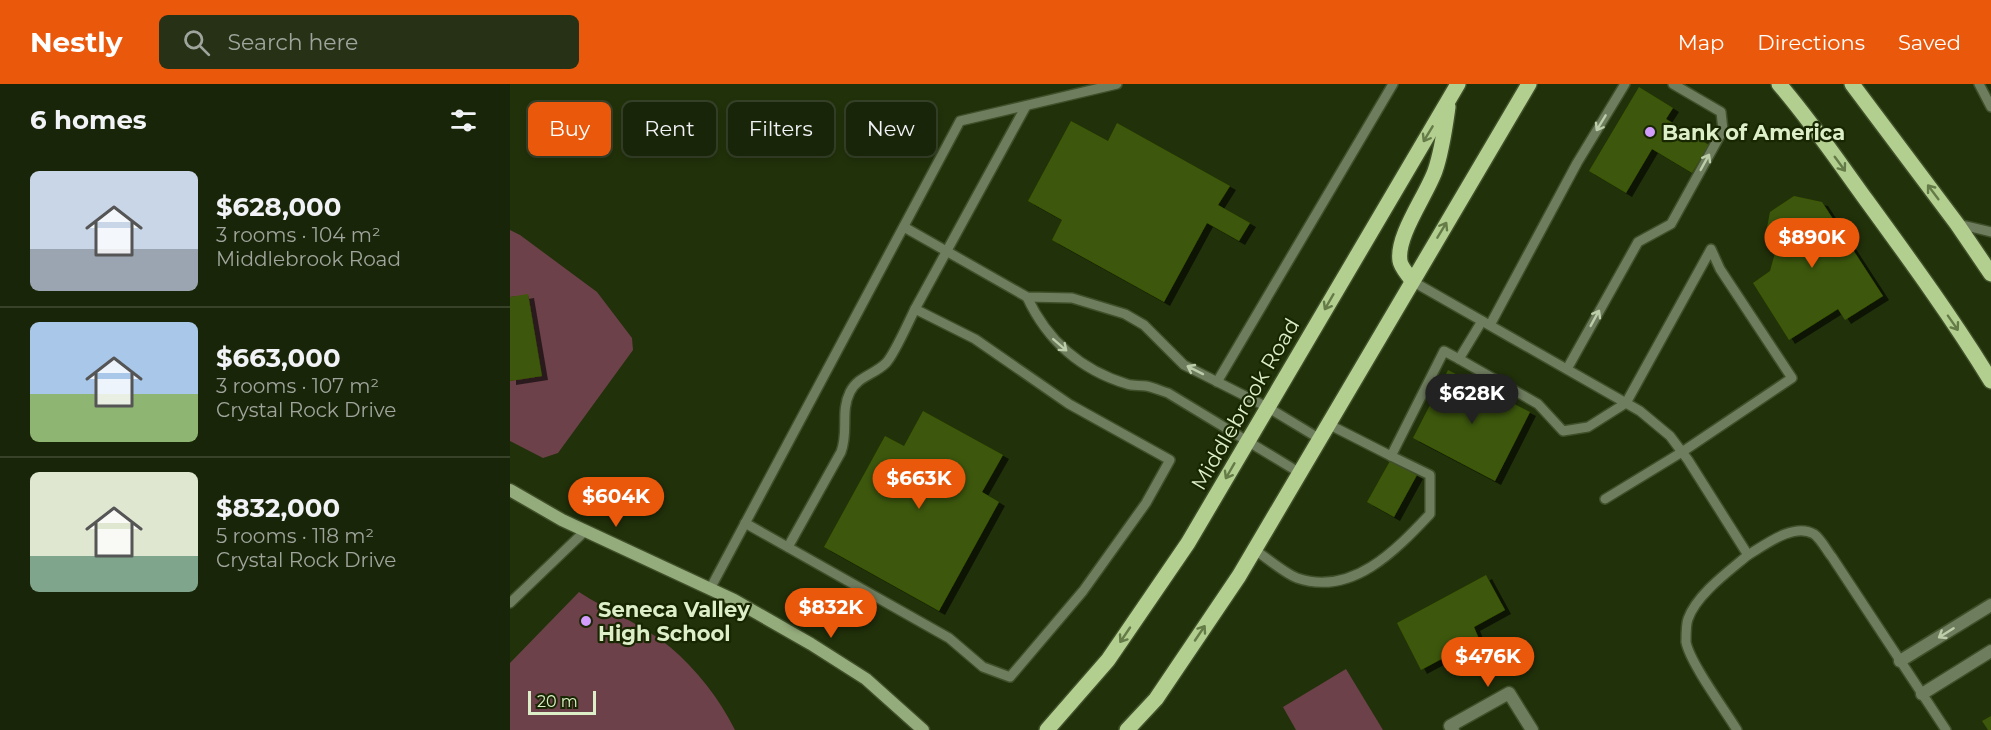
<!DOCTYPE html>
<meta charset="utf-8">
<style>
body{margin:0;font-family:Montserrat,sans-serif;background:#263116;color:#f1f3f6;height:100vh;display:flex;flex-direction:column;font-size:22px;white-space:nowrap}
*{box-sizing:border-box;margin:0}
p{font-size:20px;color:#9fa59c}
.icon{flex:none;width:33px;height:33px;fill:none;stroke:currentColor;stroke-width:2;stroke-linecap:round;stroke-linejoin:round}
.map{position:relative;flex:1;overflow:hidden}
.sheet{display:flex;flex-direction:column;background:#192508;width:510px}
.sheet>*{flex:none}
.hud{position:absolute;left:18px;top:18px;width:570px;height:54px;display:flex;gap:12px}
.scale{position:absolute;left:18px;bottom:15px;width:68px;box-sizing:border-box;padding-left:6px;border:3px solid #ddefc9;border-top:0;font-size:16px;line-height:21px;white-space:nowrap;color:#ddefc9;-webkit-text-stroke:4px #182701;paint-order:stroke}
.price{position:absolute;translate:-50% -51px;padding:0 14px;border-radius:21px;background:#ea580c;color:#fff;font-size:20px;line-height:39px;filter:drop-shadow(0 2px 3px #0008)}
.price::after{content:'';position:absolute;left:50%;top:36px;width:18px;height:14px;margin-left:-9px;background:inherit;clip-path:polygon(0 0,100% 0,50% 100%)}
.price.current{background:#222;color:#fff}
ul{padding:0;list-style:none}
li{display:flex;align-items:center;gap:18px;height:150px;padding:0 30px}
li+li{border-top:2px solid #374229}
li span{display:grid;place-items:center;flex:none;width:168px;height:120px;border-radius:9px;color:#555}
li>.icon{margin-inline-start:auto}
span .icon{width:72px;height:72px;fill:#fffc;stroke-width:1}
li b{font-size:26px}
h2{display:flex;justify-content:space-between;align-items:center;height:72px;padding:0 30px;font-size:26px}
.tag{padding:0 21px;border-radius:9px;background:#192508;box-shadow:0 3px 9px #0003,0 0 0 2px #374229;font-size:21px;line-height:54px}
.tag.current{background:#ea580c;color:#fff}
header{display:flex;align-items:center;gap:36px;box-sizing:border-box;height:84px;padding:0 30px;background:#ea580c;color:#fff}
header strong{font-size:28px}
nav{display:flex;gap:33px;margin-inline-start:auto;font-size:21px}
.search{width:420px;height:54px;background:#263116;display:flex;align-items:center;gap:15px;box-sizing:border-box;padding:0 21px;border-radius:9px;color:#9fa59c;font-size:22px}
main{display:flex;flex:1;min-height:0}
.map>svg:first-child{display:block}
.green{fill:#6c4149}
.building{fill:#3c5907;filter:url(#shadow)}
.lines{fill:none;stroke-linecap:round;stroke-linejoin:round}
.lane-casing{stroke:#3f4f29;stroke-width:12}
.street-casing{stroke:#3f4f29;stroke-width:15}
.secondary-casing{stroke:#3f4f29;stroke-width:15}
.primary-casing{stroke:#3f4f29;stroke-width:18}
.lane{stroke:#6f7d5f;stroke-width:9}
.street{stroke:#6f7d5f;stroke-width:12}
.secondary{stroke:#94ab7b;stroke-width:12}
.primary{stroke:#b2cf90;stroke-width:15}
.oneway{stroke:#bccda9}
.oneway2{stroke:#657b48}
.poi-dot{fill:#d29dfd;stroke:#182701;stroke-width:2}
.labels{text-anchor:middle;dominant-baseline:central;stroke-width:4.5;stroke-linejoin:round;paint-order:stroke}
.poi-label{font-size:21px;font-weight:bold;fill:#ddefc9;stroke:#182701;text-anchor:start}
.street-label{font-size:21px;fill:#ddefc9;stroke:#182701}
</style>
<header>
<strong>Nestly</strong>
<div class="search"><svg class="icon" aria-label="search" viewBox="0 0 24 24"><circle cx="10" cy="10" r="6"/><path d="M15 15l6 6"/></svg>Search here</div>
<nav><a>Map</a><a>Directions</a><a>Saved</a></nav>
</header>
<main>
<section class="sheet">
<h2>6 homes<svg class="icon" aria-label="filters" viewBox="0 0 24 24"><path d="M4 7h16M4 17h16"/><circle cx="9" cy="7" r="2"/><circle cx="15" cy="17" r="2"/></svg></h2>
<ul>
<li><span style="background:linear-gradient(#c9d6e8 65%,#9aa5b1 0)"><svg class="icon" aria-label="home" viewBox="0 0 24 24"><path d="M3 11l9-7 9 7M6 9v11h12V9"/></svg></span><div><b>$628,000</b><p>3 rooms · 104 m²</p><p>Middlebrook Road</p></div></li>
<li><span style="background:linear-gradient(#a9c7e8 60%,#8fb573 0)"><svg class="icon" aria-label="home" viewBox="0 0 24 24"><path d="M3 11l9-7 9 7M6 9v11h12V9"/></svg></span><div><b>$663,000</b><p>3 rooms · 107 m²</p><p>Crystal Rock Drive</p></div></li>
<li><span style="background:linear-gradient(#dfe7d0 70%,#7fa58c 0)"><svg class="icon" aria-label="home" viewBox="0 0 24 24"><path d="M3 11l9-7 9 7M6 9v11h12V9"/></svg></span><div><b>$832,000</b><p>5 rooms · 118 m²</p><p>Crystal Rock Drive</p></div></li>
</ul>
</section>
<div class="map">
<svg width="1481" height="646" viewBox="0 0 1481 646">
<defs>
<filter id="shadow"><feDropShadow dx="6" dy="4" stdDeviation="0" flood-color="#0009"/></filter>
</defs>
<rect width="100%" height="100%" fill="#21310a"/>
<g class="green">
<polygon points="0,146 10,151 87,208 122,254 123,266 48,369 33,374 0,357 0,297 32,291 18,211 0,213"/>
<path d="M 69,508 C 98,527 135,542 160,563 C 187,586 209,614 225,646 L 0,646 L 0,579 Z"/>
<polygon points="836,585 873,646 786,646 773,623"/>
</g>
<g class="building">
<polygon points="1129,3 1163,24 1156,35 1199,61 1182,89 1142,65 1116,109 1079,87"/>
<polygon points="561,37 598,57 607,39 720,102 708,121 740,139 729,157 697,139 654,218 542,156 552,136 518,117"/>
<polygon points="1284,112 1312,118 1373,212 1335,236 1328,225 1279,256 1243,199 1260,187 1265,169 1255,154 1260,128"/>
<polygon points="18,210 32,292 0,297 0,213"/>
<polygon points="938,286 1020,328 985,397 903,354"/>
<polygon points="413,327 493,371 472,408 489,418 429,527 314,463 375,352 394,362"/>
<polygon points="880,377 907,391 884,433 857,418"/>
<polygon points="976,491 995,526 964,543 969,555 911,586 887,539"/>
<polygon points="1481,632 1481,646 1478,646 1472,637"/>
</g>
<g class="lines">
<defs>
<g id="lane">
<polyline points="1469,0 1481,23"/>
<polyline points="1448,140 1481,148"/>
<polyline points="394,143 517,213 562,214 615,230 634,241 674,281 757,323 810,355"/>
<path d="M 902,197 L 1130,327 L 1160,352 L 1178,376 L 1238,471 C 1219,487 1186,511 1178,535 C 1176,540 1176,552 1176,558 C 1180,579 1215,626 1227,646"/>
<path d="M 517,213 C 537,256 571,286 617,300 C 623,302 629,301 636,302 C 643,303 651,307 658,309 L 790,389"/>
<polyline points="972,237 949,275 1028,320 1053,347 1078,343 1116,319 1201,165 1210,185 1282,294 1172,368 1095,415"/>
<polyline points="980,241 1067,79 1115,0"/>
<polyline points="1057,285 1128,158 1161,140 1213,46 1211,28 1163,0"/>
<polyline points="707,298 883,0"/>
<polyline points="818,340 881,372"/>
<polyline points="235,439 439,554 473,583 500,593 573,507 636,419 660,376 559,320 465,255 405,225 516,22"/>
<path d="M 278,463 L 331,368 C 339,347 330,328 340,308 C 348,292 364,291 376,279 C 384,271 399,237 405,225"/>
<path d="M 745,466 C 757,474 774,489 787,494 C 842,513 886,466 920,430 L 920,391 L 881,372 L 934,267 L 949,275"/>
<path d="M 1238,471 C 1255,461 1284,438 1304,450 C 1311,455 1317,467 1322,473 L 1436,646"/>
<polyline points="200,505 450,37 607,0"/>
<polyline points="0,519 75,447"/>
</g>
<g id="street">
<polyline points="1390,577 1481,521"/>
<polyline points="1412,610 1481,567"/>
<polyline points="943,646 940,642 999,609 1022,646"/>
</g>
<polyline id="secondary" points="0,406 52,436 224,516 301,560 356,595 413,646"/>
<g id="primary">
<path d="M 1269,0 C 1301,37 1328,77 1357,117 C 1400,176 1443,235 1481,297"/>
<polyline points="1342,0 1447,140 1481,190"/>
<path d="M 902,197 C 899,191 891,184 890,177 C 886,152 916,112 925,87 C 932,67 935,44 938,23"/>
<polyline points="537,646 598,576 678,459 948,0"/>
<polyline points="617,646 646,615 729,492 1019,0"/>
</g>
</defs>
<use href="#lane" class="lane-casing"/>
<use href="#street" class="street-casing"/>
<use href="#secondary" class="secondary-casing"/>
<use href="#primary" class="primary-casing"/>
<use href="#lane" class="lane"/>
<use href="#street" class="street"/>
<use href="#secondary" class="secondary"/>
<use href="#primary" class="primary"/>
</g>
<defs><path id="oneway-shaft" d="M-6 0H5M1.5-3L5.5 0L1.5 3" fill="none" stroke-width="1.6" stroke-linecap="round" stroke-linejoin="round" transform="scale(1.5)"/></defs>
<g class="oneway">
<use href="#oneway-shaft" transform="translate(1091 39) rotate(121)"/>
<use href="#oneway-shaft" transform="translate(1195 78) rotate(-61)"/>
<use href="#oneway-shaft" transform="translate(1085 234) rotate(-61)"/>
<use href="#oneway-shaft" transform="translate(550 261) rotate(41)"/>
<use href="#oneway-shaft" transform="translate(685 286) rotate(-153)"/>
<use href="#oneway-shaft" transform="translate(1436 549) rotate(148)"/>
</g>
<g class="oneway2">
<use href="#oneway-shaft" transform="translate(918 50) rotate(121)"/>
<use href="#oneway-shaft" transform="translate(1330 80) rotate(54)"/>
<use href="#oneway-shaft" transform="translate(1423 108) rotate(-127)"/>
<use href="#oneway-shaft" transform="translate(932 146) rotate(-59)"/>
<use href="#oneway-shaft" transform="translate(819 218) rotate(120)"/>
<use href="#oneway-shaft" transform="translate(1443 239) rotate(55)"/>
<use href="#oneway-shaft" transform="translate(720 387) rotate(120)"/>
<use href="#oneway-shaft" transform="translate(690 549) rotate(-56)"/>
<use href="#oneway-shaft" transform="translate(615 551) rotate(124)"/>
</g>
<g class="poi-dot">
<circle cx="1140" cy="48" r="6"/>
<circle cx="76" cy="537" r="6"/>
</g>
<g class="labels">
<g class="poi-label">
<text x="1152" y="48">Bank of America</text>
<text x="88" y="525">Seneca Valley<tspan x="88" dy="24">High School</tspan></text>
</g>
<g class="street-label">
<text transform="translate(735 320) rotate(-60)">Middlebrook Road</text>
</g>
</g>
</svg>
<div class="scale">20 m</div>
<b class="price" style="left:1302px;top:185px">$890K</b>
<b class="price current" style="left:962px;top:341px">$628K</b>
<b class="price" style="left:409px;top:426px">$663K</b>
<b class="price" style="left:106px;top:444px">$604K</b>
<b class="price" style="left:321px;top:555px">$832K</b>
<b class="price" style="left:978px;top:604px">$476K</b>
<div class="hud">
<a class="tag current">Buy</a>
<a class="tag">Rent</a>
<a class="tag">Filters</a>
<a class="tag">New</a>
</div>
</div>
</main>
